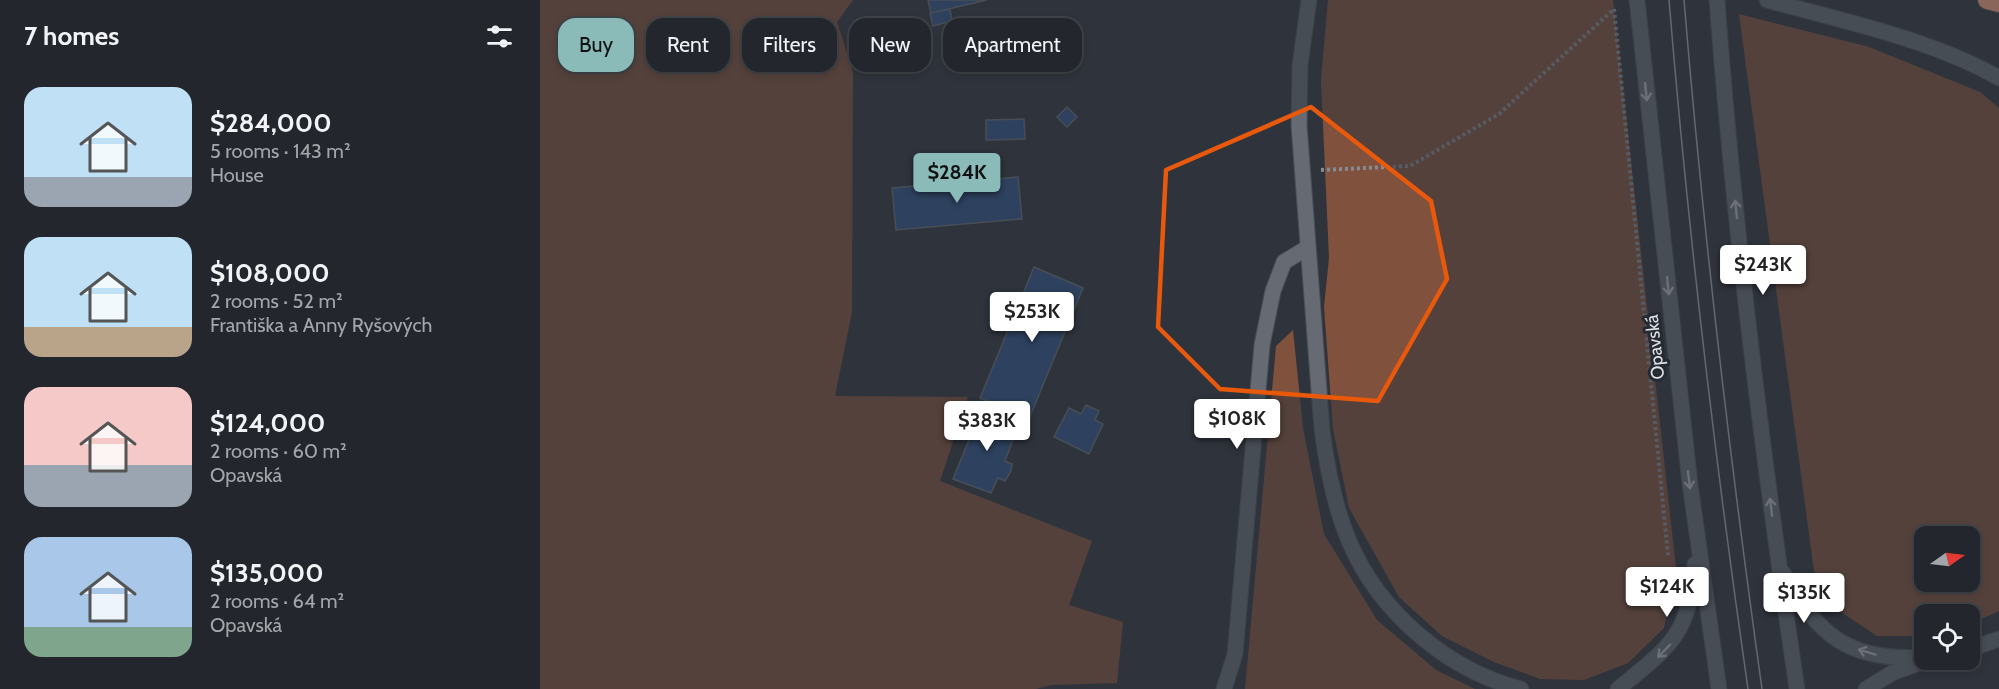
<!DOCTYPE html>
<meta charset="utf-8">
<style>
body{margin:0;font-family:Cabin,sans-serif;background:#2b2f35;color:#f1f3f6;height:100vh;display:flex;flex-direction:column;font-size:22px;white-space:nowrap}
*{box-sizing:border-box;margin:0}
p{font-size:20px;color:#a3a5aa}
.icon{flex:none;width:33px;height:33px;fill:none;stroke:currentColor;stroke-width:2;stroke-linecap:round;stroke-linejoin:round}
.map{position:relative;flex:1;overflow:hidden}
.side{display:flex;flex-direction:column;background:#23272d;width:540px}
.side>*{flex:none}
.hud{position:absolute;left:18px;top:18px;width:570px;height:54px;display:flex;gap:12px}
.needle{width:39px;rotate:76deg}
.fabs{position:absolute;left:1374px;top:526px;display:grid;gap:12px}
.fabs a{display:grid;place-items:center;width:66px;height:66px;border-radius:12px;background:#23272d;box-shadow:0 3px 9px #0003,0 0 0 2px #404449;font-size:30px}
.price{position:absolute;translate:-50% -51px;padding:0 14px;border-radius:6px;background:#fff;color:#222;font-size:20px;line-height:39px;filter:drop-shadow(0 2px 3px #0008)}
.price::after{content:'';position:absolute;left:50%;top:36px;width:18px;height:14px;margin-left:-9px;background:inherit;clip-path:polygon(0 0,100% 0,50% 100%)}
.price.on{background:#8bbbb9;color:#111}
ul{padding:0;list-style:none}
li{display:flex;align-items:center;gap:18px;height:150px;padding:0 24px}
li span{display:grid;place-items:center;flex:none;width:168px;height:120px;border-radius:18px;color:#555}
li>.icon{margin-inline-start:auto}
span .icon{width:72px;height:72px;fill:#fffc;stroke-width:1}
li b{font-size:26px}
h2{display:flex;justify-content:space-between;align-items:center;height:72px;padding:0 24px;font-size:26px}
.chip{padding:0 21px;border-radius:18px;background:#23272d;box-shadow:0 3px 9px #0003,0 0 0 2px #404449;font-size:21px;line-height:54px}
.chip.on{background:#8bbbb9;color:#111}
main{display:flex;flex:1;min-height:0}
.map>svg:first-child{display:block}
.green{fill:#80513c;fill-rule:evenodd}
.building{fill:#2e538b;stroke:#656b73;stroke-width:1.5}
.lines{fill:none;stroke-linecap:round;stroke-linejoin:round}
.street-casing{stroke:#4b4f55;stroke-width:17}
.secondary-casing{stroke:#4b4f55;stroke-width:17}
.highway-casing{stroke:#4b4f55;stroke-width:20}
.path{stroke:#878b92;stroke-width:4;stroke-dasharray:3 3;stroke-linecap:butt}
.street{stroke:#656a73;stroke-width:15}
.secondary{stroke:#656a73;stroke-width:15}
.highway{stroke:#f8a37e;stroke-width:18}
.tram{stroke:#a2a6ac;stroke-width:1.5}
.oneway{stroke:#b3b7bd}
.marked{fill:none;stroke:#e8590c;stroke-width:4.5;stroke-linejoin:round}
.labels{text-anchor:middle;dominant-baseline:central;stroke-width:6;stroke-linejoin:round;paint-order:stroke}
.street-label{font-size:18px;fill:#dde0e5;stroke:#262a32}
</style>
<main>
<section class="side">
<h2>7 homes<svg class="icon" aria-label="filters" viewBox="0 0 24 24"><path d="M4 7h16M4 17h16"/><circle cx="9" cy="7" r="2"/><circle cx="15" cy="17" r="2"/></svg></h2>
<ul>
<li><span style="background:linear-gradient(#bfe0f5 75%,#9aa5b1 0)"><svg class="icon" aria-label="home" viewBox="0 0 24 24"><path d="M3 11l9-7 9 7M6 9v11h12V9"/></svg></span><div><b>$284,000</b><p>5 rooms · 143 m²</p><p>House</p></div></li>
<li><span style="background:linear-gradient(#bfe0f5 75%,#b9a48a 0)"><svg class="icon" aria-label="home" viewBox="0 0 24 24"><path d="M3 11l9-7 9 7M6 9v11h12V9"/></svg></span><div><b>$108,000</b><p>2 rooms · 52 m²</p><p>Františka a Anny Ryšových</p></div></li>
<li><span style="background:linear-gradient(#f6c9c9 65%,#9aa5b1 0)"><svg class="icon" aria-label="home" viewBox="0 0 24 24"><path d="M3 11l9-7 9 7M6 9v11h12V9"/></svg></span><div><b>$124,000</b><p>2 rooms · 60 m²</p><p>Opavská</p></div></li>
<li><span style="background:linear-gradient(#a9c7e8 75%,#7fa58c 0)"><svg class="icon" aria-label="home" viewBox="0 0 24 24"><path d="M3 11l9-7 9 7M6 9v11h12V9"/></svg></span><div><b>$135,000</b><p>2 rooms · 64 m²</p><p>Opavská</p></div></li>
</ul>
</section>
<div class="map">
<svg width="1459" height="689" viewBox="0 0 1459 689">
<rect width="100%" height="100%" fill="#2f343c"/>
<g class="green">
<polygon points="0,0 313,0 297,22 313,72 312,312 295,396 428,397 400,481 552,541 529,605 583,622 577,683 511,685 496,689 0,689"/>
<polygon points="788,0 1073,0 1136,568 1124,628 1088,663 1044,680 1000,679 954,662 902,636 859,597 809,508 793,429 784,307 789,258 781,80"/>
<path d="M 1199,14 L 1329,47 L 1440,92 L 1459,108 L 1459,611 L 1430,624 L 1430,615 L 1384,615 L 1384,636 L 1337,636 L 1301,612 L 1274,571 ZM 1384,537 L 1430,537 L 1430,582 L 1384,582 Z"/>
<polygon points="753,330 763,428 784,534 837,620 896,670 935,689 705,689 736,346"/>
</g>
<g class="building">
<polygon points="388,0 447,0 391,13"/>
<polygon points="410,9 412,21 393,26 390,13"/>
<polygon points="527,107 537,117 527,127 517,117"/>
<polygon points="484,119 485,139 446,140 446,120"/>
<polygon points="478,177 482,219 356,230 352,188"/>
<polygon points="494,267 543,288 489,419 440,398"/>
<polygon points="546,405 559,411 555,420 563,424 549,454 514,437 529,408 541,414"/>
<polygon points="442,408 467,418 474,422 471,426 477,429 465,461 472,464 471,471 465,481 458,478 451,493 413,479"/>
</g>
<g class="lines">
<defs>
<polyline id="street" points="684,689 695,654 722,345 733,291 744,262 767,248"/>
<g id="secondary">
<path d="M 769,0 L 760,65 L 759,125 L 782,430 C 787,468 794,505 809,541 C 839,612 907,670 981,689"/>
<polyline points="1097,0 1150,484 1179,689"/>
<path d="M 1177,0 C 1194,231 1223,460 1257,689"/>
<path d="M 1227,0 C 1302,21 1391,39 1459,78"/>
<path d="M 1243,573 C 1278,636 1310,662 1384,657"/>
<polyline points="1430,649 1459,639"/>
<path d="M 1078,689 C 1130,646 1149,636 1155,564"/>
<polyline points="1326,689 1352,673 1382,662"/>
</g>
<polyline id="highway" points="1447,0 1459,3"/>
</defs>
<use href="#street" class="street-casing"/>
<use href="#secondary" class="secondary-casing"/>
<use href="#highway" class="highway-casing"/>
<g class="path">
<polyline points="1074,9 1128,555"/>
<polyline points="781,170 870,166 959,114 1074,9"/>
</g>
<use href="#street" class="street"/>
<use href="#secondary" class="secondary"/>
<use href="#highway" class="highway"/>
<g class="tram">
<path d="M 1129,0 C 1148,230 1175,460 1208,689"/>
<path d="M 1144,0 C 1163,230 1190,460 1222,689"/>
</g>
</g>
<defs><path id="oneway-shaft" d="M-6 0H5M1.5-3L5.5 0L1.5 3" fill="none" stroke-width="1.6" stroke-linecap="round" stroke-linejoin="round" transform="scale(1.5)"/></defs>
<g class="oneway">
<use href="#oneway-shaft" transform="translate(1106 92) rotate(84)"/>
<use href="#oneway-shaft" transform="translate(1196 209) rotate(-96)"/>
<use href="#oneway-shaft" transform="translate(1128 286) rotate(84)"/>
<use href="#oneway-shaft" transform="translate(1149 480) rotate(83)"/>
<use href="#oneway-shaft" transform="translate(1231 507) rotate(-97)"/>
<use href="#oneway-shaft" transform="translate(1124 651) rotate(134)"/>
<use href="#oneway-shaft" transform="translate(1327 652) rotate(-163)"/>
</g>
<path d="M0 0H1459V689H0ZM 771,107 L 891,201 L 907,279 L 838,401 L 680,389 L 618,327 L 626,170 Z" fill="#2f343c" fill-opacity=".55" fill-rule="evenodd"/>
<path class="marked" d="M 771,107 L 891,201 L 907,279 L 838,401 L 680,389 L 618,327 L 626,170 Z"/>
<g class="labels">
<g class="street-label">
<text transform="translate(1115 347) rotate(-96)">Opavská</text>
</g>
</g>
</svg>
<div class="fabs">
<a><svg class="needle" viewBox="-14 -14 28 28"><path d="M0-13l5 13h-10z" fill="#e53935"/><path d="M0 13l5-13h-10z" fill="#a3a5aa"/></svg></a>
<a><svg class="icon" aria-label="locate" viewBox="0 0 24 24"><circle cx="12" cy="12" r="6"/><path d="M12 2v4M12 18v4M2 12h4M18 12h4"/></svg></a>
</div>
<b class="price on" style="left:417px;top:204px">$284K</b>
<b class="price" style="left:1223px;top:296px">$243K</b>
<b class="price" style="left:492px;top:343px">$253K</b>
<b class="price" style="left:697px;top:450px">$108K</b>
<b class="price" style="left:447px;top:452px">$383K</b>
<b class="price" style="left:1127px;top:618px">$124K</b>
<b class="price" style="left:1264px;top:624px">$135K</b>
<div class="hud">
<a class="chip on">Buy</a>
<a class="chip">Rent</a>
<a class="chip">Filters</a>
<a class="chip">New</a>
<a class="chip">Apartment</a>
</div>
</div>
</main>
